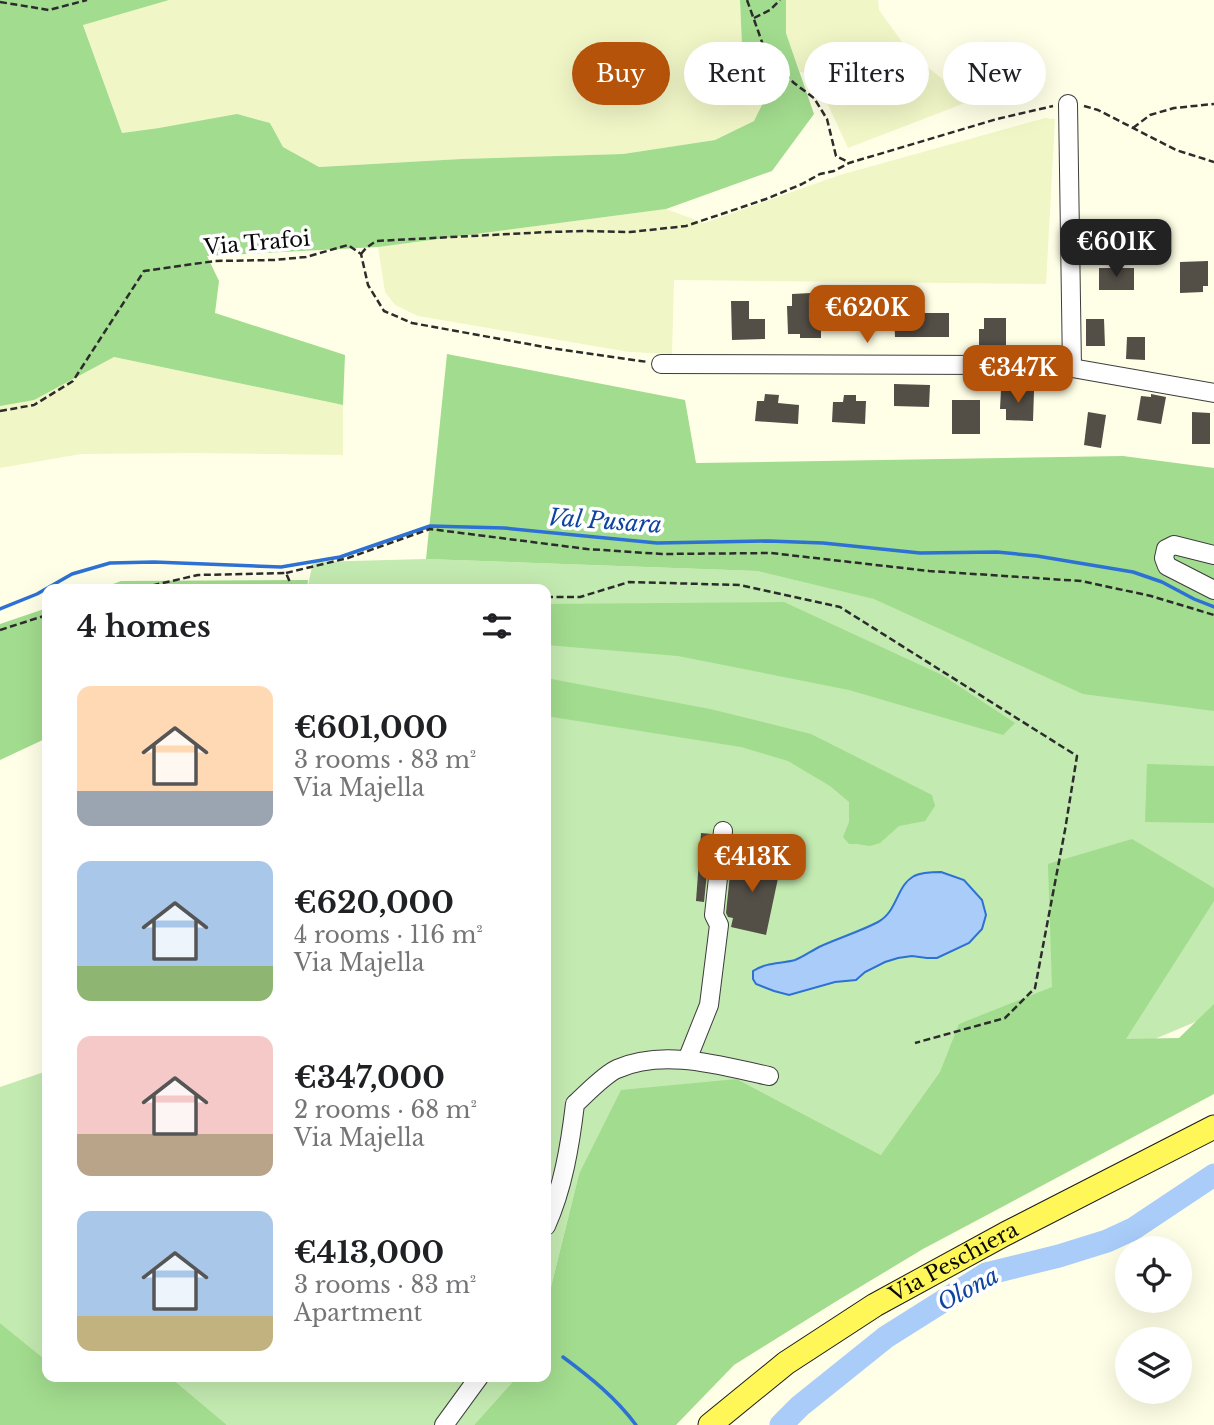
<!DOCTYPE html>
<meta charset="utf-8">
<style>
body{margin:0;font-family:"Libre Baskerville",serif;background:#f2f2f2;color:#202124;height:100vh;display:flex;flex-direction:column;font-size:26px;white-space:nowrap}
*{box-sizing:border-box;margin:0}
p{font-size:23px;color:#757577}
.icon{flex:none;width:38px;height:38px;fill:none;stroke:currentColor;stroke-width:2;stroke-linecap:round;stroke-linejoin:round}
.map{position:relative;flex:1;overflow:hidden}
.sheet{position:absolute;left:42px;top:584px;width:509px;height:798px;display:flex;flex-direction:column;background:#fff;border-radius:14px;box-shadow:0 7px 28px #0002}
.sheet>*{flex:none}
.banner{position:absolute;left:572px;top:42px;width:536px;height:63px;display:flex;gap:14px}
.buttons{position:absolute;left:1115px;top:1236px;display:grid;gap:14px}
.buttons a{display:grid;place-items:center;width:77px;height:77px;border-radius:50%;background:#fff;box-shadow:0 7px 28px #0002;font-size:35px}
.price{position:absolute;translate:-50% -60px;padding:0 16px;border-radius:14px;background:#b45309;color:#fff;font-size:23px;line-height:46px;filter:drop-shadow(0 2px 4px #0008)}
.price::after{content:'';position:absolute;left:50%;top:42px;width:21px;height:16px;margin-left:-10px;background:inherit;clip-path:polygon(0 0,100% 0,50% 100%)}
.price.current{background:#222;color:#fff}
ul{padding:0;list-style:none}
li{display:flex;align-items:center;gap:21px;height:175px;padding:0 35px}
li span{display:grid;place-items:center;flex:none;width:196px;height:140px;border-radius:14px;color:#555}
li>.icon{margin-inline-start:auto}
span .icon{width:84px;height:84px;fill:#fffc;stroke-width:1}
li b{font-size:30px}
h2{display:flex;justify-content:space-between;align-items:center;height:84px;padding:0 35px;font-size:30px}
.chip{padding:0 24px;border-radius:32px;background:#fff;box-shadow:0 7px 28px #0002;font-size:24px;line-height:63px}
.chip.current{background:#b45309;color:#fff}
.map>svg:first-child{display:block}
.farmland{fill:#f1f6c7}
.green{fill:#c3eab0}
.forest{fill:#a2dc8e}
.water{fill:#a9ccf9;stroke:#2d71d4;stroke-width:2}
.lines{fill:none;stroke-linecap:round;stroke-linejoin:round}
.stream{stroke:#2d71d4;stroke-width:3.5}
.river{stroke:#a9ccf9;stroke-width:23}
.building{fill:#534e46}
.minor-casing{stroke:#3d3d3d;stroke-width:20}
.major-casing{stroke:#1b1b1b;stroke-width:25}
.path{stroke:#2c2c2c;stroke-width:2.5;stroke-dasharray:7 3.5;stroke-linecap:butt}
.minor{stroke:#fff;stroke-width:18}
.major{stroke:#fff757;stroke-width:23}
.labels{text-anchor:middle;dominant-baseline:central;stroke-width:7;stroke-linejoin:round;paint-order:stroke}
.street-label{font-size:21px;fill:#0a0a0a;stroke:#fff}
.water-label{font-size:23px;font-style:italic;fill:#0f45a1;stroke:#fff}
</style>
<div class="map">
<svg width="1214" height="1425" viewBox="0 0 1214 1425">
<rect width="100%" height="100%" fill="#ffffe7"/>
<g class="farmland">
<polygon points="169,0 740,0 743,69 764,103 754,121 715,140 623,154 461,159 318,167 283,147 270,123 159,128 122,133 83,24"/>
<polygon points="786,0 878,0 879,10 910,53 970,101 848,148 814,74 800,72 786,33"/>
<polygon points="1045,118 1055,119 1046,284 674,280 672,354 629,352 418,316 395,305 385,292 378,247 666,209 704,223 840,175"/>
<polygon points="114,357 343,405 343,455 191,453 81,454 0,468 0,398"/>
</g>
<g class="green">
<polygon points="426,559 757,571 1214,678 1214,1014 881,1155 737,1079 579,1174 546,1307 546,590 307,590 313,562"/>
<polygon points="47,1071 47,1361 0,1323 0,1087"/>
<polygon points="170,1377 517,1377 474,1425 227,1425"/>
</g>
<g class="forest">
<polygon points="0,0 169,0 83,25 122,133 159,128 237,114 270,123 283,147 319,167 461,159 623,154 715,140 754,121 763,103 743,69 740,0 786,0 786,33 814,114 772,171 666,209 378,247 207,256 219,281 215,313 345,355 343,405 114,357 34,400 0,406"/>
<polygon points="447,354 685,400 696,463 1123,456 1214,468 1214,711 1083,694 874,599 757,571 426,559"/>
<polygon points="308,580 307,590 97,590 121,581"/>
<polygon points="784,602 942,675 1015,723 1003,735 849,690 678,656 546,645 546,604"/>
<polygon points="47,608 47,738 0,760 0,624"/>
<polygon points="546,678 710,709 811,734 932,795 935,806 925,821 899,826 880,843 870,846 857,844 849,844 843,837 849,822 849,802 830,786 788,761 741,747 546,716"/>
<polygon points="1147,764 1214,766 1214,823 1145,822"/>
<polygon points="1132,839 1214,888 1214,901 1126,1039 1179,1038 1214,1004 1214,1094 923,1249 840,1299 734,1365 676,1425 474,1425 517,1377 546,1377 546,1307 579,1174 621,1090 737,1079 881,1155 940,1072 959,1024 1052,987 1048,864"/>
<polygon points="0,1323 47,1361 47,1377 170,1377 227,1425 0,1425"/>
</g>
<path class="water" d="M 941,872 L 964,880 L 982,900 L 986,915 L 982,929 L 969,943 L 937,958 L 927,958 L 912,956 L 898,958 L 885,962 L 865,972 L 856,980 L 835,982 L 789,995 L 774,991 L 756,984 L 753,979 L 753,971 C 767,962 780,964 795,960 C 803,957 811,951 819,947 C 838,938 859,932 878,922 C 898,911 896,886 914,876 C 922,872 932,872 941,872 Z"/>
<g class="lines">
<g class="stream">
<polyline points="0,609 37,594 72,574 110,563 154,562 281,567 340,557 430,526 504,528 657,543 769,541 823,543 920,553 997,552 1037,556 1133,572 1162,582 1194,599 1214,607"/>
<path d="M 563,1357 C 590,1377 616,1398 636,1425"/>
</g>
<polyline class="river" points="781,1425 800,1406 886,1337 986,1274 1059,1256 1107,1241 1133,1229 1214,1175"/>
</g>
<g class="building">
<polygon points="1208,261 1208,286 1203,286 1203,292 1180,293 1180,262"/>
<rect x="1099" y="268" width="35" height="22"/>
<polygon points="811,293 811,310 821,310 821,338 800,338 800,334 788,334 787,306 792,306 792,294"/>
<polygon points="731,301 749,301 749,319 765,319 765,339 732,340"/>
<polygon points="894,313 949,313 949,337 895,337"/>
<polygon points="984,318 1006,318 1006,346 979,346 979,329 984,329"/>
<polygon points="1086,319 1104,319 1105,346 1086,346"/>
<polygon points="1127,337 1145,337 1145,360 1126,359"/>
<polygon points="894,384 930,385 929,407 894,406"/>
<polygon points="1001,389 1034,391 1033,421 1006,420 1006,409 1000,409"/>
<polygon points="765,394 779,395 778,403 799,405 798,424 755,421 757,401 764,401"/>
<polygon points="1151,394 1166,397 1161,424 1137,420 1141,396 1151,397"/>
<polygon points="844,395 856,395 856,401 866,401 865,424 832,422 833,402 843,402"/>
<rect x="952" y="400" width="28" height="34"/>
<polygon points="1088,412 1106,415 1101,448 1084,445"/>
<polygon points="1192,412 1210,413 1210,444 1192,444"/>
<polygon points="701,833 711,834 704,902 696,901"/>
<polygon points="745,856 781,864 766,935 731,927 733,918 728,917 726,913 731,864 743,866"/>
</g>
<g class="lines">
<defs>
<g id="minor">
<polyline points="1068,104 1072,368"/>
<polyline points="661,364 995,365 1072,368 1214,393"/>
<polyline points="1214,555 1174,545 1166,549 1164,558 1167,566 1214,590"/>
<polyline points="687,1060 709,1005 719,925 714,915 723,831"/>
<path d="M 546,1226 C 563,1188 570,1146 575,1104 C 586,1094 605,1074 617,1069 C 664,1048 722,1066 769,1076"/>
<polyline points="444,1425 479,1377"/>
</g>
<g id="major">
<path id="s1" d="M 710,1425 L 786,1363 L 875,1305 L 1005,1234 L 1214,1127"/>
</g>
</defs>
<use href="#minor" class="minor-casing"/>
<use href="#major" class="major-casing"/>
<g class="path">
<polyline points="747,0 767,56 794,83 814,98 827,119 836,156 848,162"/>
<polyline points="0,2 49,10 87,0"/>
<polyline points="754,18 770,10 780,0"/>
<polyline points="1084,106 1098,110 1176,150 1214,162"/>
<polyline points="1133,128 1150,115 1174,108 1214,104"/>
<polyline points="361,254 366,248 376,241 548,232 587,231 630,232 686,226 766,199 802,184 820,174 834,171 849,163 997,119 1053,106"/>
<polyline points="0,411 34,405 73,381 144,271 215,261 274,260 306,257 348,245 361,254 368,285 384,311 412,323 550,348 648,362"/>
<polyline points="286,573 348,558 430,529 587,549 662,554 771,553 929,571 1081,581 1151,596 1214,615"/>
<polyline points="132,590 198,575 286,573 292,587 326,590"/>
<polyline points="546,597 580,597 629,582 740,585 840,607 1077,756 1065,830 1035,988 1005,1018 915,1043"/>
<polyline points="0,630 47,615"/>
</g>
<use href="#minor" class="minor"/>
<use href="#major" class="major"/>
</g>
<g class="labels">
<g class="street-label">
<text transform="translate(257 243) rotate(-5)">Via Trafoi</text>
<text stroke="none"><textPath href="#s1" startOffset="294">Via Peschiera</textPath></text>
</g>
<g class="water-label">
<text transform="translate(605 521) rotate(4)">Val Pusara</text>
<text transform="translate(968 1289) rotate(-28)">Olona</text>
</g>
</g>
</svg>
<div class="buttons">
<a><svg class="icon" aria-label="locate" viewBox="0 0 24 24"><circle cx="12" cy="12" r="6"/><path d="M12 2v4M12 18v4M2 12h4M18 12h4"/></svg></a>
<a><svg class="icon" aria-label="layers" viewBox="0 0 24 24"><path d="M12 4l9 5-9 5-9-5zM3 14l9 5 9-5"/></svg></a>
</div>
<b class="price current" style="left:1116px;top:279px">€601K</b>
<b class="price" style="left:867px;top:345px">€620K</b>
<b class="price" style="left:1018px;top:405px">€347K</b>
<b class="price" style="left:752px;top:894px">€413K</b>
<div class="banner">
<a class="chip current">Buy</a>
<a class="chip">Rent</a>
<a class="chip">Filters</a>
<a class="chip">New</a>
</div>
<section class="sheet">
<h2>4 homes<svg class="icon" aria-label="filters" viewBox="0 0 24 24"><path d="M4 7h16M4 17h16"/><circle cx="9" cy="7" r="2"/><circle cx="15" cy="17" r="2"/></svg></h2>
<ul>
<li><span style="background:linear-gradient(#ffd9b3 75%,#9aa5b1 0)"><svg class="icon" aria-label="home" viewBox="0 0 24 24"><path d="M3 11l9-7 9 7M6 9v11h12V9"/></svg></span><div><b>€601,000</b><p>3 rooms · 83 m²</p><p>Via Majella</p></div></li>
<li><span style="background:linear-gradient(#a9c7e8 75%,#8fb573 0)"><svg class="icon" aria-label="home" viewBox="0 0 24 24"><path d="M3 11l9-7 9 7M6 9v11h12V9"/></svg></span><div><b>€620,000</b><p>4 rooms · 116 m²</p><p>Via Majella</p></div></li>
<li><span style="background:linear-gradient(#f6c9c9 70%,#b9a48a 0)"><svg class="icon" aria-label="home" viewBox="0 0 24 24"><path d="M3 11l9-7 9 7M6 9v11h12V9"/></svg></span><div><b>€347,000</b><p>2 rooms · 68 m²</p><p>Via Majella</p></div></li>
<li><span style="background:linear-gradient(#a9c7e8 75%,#c2b280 0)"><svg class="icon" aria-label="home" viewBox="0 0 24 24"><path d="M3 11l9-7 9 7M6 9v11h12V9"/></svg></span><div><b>€413,000</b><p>3 rooms · 83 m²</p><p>Apartment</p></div></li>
</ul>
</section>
</div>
